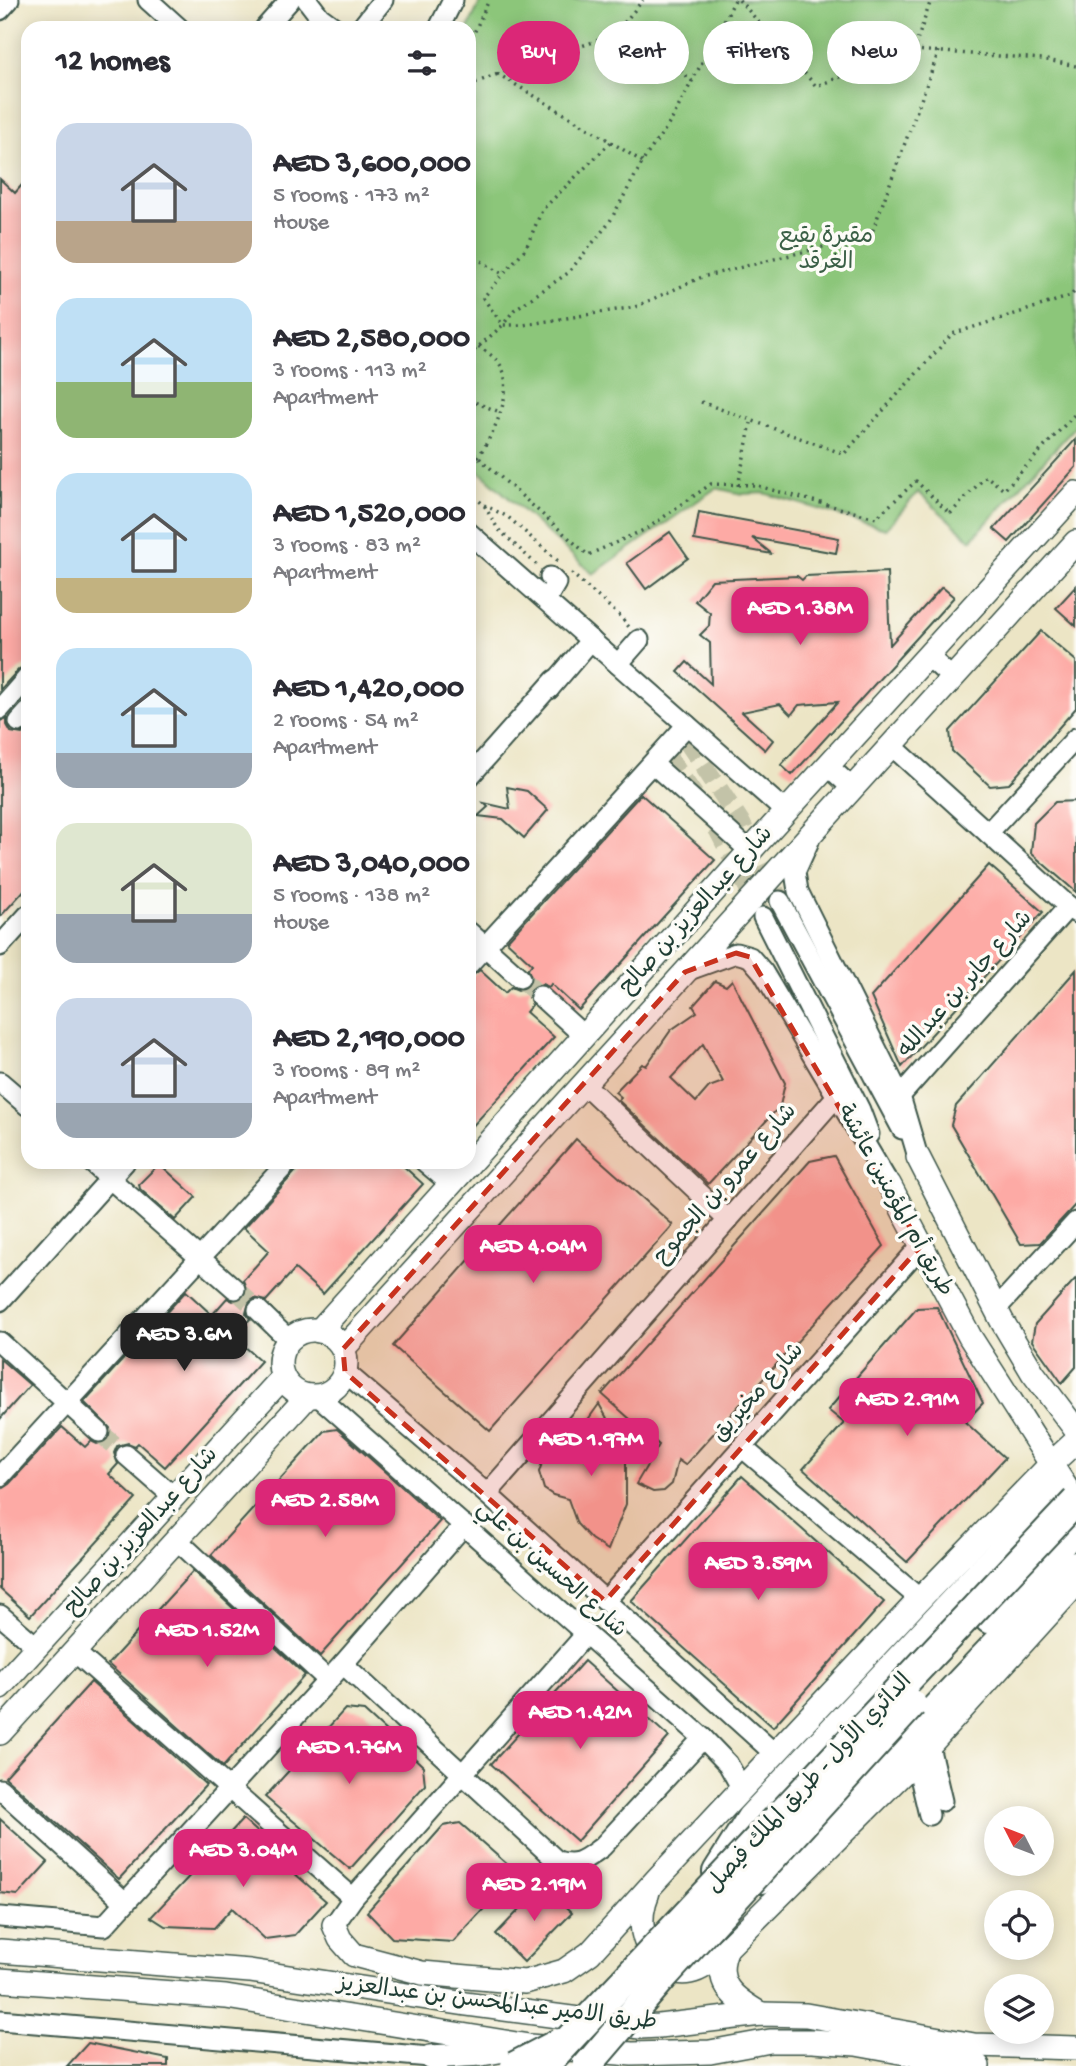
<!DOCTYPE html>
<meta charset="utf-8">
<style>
body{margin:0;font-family:"Gochi Hand","Playpen Sans Arabic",sans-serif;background:#f2f2f3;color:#2b2b33;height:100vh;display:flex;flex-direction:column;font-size:26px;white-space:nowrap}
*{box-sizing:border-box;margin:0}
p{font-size:23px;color:#7c7c81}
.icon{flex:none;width:38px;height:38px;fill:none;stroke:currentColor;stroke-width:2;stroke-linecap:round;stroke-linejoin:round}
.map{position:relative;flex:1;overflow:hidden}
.panel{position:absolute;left:21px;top:21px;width:455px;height:1148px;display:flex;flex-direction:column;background:#fff;border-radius:21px;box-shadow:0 4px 18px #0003}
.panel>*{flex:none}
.hud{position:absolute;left:497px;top:21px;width:472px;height:63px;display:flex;gap:14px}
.needle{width:46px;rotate:312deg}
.buttons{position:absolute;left:984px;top:1806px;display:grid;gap:14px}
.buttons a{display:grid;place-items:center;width:70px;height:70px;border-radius:50%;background:#fff;box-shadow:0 4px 18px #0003;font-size:35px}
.price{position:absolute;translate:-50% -60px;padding:0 16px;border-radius:14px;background:#db2777;color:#fff;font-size:23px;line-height:46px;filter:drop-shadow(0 2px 4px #0008)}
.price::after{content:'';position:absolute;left:50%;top:42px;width:21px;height:16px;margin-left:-10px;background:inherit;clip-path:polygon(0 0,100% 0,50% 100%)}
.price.active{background:#222;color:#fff}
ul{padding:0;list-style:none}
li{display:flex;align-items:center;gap:21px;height:175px;padding:0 35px}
li span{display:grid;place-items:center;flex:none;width:196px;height:140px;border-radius:21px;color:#555}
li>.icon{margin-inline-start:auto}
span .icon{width:84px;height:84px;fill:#fffc;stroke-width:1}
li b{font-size:30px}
h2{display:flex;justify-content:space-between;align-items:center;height:84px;padding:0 35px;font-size:30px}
.pill{padding:0 24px;border-radius:32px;background:#fff;box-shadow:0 4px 18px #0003;font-size:24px;line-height:63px}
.pill.active{background:#db2777;color:#fff}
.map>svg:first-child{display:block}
.green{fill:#8cc67a;stroke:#568257;stroke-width:2}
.building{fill:#fdaaa5;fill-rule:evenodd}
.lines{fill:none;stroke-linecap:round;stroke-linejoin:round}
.minor-tunnel{stroke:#c3c3a8;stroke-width:19;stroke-dasharray:19 10;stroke-linecap:butt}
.minor-casing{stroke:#3e564a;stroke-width:23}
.major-casing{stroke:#3e564a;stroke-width:26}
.highway-casing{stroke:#3e564a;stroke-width:32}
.path{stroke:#3e564a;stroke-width:3.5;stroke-dasharray:2 5;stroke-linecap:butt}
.minor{stroke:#fff;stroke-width:19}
.major{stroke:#fff;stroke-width:23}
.highway{stroke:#fff;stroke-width:28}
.highway-bridge-casing{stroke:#3e564a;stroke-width:32;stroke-linecap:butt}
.highway-bridge{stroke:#fff;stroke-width:28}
.marked{fill:#c8321e;fill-opacity:0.2;stroke:#c8321e;stroke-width:5;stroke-dasharray:14 9;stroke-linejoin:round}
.labels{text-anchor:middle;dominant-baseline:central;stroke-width:7;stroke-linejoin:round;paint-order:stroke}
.park-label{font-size:23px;fill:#3a5f46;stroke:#fdfcf7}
.street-label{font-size:23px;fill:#1f3d34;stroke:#fdfcf7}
</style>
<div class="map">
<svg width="1076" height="2066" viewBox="0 0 1076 2066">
<rect width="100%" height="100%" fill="#fdfcf7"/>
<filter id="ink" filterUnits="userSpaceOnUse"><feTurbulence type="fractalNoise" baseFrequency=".0143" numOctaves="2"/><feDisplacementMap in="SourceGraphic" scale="14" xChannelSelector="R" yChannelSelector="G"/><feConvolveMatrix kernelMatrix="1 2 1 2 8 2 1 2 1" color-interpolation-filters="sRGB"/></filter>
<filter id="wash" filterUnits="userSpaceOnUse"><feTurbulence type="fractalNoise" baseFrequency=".00686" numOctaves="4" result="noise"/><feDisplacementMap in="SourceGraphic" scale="28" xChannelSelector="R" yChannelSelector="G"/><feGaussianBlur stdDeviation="1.57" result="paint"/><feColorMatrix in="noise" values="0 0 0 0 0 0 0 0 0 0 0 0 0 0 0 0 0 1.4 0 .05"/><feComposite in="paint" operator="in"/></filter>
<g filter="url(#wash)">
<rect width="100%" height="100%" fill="#ece5c5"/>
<polygon class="green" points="481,0 1076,0 1076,426 971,540 918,492 886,529 764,493 742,494 716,488 593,574 469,462 468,28"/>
<g id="blocks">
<g class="building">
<polygon points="28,178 28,665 19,669 0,690 0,179 15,193"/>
<polygon points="1076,439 1076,467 1009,542 994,529"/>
<polygon points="699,512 839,538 836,553 752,538 772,554 694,540"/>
<polygon points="670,532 688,558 646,589 627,563"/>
<polygon points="887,572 890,645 942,587 954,597 792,775 781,765 838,702 799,705 791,715 780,704 742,712 773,740 765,750 678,672 687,662 711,684 710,643 700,635 709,626 710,613 695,601 712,580 797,576 802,580 806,576"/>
<polygon points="1076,586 1076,626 1056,608"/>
<polygon points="1041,631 1076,661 1076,708 1009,784 990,786 952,751 950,731"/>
<polygon points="7,718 7,725 11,732 22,734 28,730 28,886 0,917 0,721"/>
<polygon points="507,787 527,791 548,810 524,838 503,819 478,816 488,807 484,803 510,809"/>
<polygon points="641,794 715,860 579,1010 551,984 549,987 542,984 531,987 528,994 532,1005 526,1012 554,1037 469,1130 469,978 480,970 505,993 511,987 518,990 529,987 532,980 528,969 532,964 507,941"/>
<polygon points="1076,801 1076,892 1031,853 1034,823 1055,802"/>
<polygon points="989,865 1043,912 902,1067 871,997"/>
<polygon points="1076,970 1076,1204 1040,1243 1021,1244 951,1125 956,1106"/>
<path d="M 732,980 L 785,1083 L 780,1106 L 708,1184 L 618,1100 L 621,1097 L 615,1092 L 642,1064 L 646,1066 L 671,1030 L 697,1012 L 693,1006 L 715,981 L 726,986 ZM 703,1044 L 723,1082 L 709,1087 L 696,1102 L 671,1078 Z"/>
<polygon points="576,1139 673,1225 490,1431 393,1346"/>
<polygon points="834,1156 884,1246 685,1465 678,1460 672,1484 664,1491 653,1492 636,1484 659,1445 602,1394 810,1161"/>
<polygon points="300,1162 399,1162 423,1184 323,1294 295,1269 266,1301 255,1298 249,1302 246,1313 250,1319 234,1337 261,1361 165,1467 138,1443 135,1446 128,1443 117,1446 114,1453 118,1464 109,1474 136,1499 30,1616 0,1589 0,1490 9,1484 62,1427 85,1447 91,1441 97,1444 108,1441 111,1435 110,1428 84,1402 186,1291 212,1315 227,1298 233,1301 244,1298 247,1291 243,1280 269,1251 244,1228 297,1170"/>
<polygon points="157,1166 163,1167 196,1197 175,1220 140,1189 139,1184"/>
<polygon points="1076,1278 1076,1367 1062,1383 1032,1341 1035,1324"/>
<polygon points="937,1307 983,1403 965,1422 1005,1458 907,1562 803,1469 844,1423 828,1410 917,1308"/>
<polygon points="0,1359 30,1385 0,1419"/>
<polygon points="599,1404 626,1452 626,1504 608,1550 591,1539 577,1524 568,1499 553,1495 544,1489 539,1472 543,1460 553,1452 572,1449 582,1428"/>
<polygon points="337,1429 440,1521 320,1656 211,1555 324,1431"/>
<polygon points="742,1476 884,1602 773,1727 631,1601"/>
<polygon points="193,1571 305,1675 223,1767 108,1664"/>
<polygon points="584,1661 669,1737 577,1841 491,1764"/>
<polygon points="91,1682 206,1785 119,1879 5,1777"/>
<polygon points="345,1709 364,1711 388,1733 423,1766 425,1785 350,1869 265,1797"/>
<polygon points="0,1819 48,1862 18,1895 0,1893"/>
<polygon points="243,1819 282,1854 278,1859 326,1901 295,1935 265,1939 232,1908 214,1928 165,1926 151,1917"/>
<polygon points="460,1823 517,1873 453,1942 392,1938 367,1912 443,1826"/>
<polygon points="543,1885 572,1913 524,1962 496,1934"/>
<polygon points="88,2043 168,2059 168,2066 67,2066"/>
</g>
</g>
</g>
<g filter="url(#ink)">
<use href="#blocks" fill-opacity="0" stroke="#3e564a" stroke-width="2"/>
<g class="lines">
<g class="minor-tunnel">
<polyline points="687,741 740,821 780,901"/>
<polyline points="667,756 718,830 760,911"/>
<polyline points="520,978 540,996"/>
<polyline points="235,1289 258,1310"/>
<polyline points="99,1432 126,1455"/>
</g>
<defs>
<g id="minor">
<polyline points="148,0 179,28"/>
<polyline points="307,0 320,17 335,28"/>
<polyline points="0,10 9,0"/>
<polyline points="265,28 290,0"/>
<polyline points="361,28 383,0"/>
<polyline points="439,28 453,0"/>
<polyline points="469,533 786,812"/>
<polyline points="546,600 556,583 550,577"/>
<polyline points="928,656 952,678"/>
<polyline points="618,664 639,640"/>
<polyline points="549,689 591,640"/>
<polyline points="0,709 28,677"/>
<polyline points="19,722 28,712"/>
<polyline points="891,745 1076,913"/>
<polyline points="653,764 750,851"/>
<polyline points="827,765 852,788"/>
<polyline points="469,777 555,680 549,689"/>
<polyline points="988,833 1076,738"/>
<polyline points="809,841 795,872 798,891 900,1096 918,1157"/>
<polyline points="780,901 902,1129"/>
<polyline points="763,917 860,1110 869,1134"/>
<polyline points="469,932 520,978"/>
<polyline points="0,946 28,915"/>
<polyline points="469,964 687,725"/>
<polyline points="689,970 736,953 750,957 763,972 889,1184"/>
<polyline points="540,996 584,1036"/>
<polyline points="0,1082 28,1106"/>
<polyline points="584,1084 728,1220"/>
<polyline points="900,1096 1069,906"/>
<polyline points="91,1162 235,1289"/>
<polyline points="425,1162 451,1184"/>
<polyline points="0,1301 125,1162"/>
<polyline points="996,1309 1076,1222"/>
<polyline points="258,1310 289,1340"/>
<polyline points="0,1342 99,1432"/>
<polyline points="345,1372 487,1494 775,1754"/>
<polyline points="318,1396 703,1738 728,1764 742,1789"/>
<polyline points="743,1448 920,1599"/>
<polyline points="126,1455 174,1497"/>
<polyline points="0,1476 288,1162"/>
<polyline points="487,1494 836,1097"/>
<polyline points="177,1540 328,1680"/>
<polyline points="605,1601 921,1246"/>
<polyline points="0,1615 37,1647"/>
<polyline points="75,1652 353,1898"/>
<path d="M 343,1664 L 557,1861 C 579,1867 585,1859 602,1847 L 703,1738"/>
<polyline points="929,1746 942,1801"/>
<polyline points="916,1760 929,1815"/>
<polyline points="0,1789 125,1902"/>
<polyline points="0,1917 104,1926 343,1664 464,1525"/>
<polyline points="334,1925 353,1898 586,1634"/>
<polyline points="0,2020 430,2057 438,2066"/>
</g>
<g id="major">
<polyline points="918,1157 1002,1321 1033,1373 1076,1430"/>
<polyline points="889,1184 970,1337 1076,1503"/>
<circle cx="313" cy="1363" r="33"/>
<polyline points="319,1331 750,851 1076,493"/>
<polyline points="343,1349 1076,542"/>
<polyline points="0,1687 283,1377"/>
<polyline points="0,1733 308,1396"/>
<path d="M 648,1892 C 637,1919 640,1946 664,1966 C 672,1972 680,1974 690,1972 C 705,1969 715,1957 727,1948"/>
<polyline points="334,1925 340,1939 354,1955 422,1973 525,1982 564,1971 590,1953 658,1878 920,1599 1051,1464 1076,1441"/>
<polyline points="0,1951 250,1971 466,2004 640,2027 659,2026 761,2014 806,2015 974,2045 1076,2048"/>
<polyline points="0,1980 226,1997 529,2046 632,2054 710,2052 770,2041 812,2041 856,2044 978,2066"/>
<path d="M 761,2014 C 733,1998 712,1983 727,1948 L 916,1760 L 1076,1584"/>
<polyline points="430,2057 482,2054 510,2049"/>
</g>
<g id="highway">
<polyline points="989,1619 1076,1528"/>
<polyline points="717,1872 751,1818 1029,1521 1045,1493 1051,1464"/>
<polyline points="762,1879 801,1850 1048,1590 1076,1566"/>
</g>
</defs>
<use href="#minor" class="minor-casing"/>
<use href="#major" class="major-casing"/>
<use href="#highway" class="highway-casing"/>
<g class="path">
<polyline points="735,0 671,121 646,156 609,223 568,273 514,310 503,325 523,325 635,307 702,277 871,235 939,51"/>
<polyline points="739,0 816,86 914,50 931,0"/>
<polyline points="614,35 662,53 692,81"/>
<polyline points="469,44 489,0"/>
<polyline points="914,50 1042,59 1076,66"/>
<polyline points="469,85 498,74"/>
<polyline points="611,142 643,162"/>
<polyline points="469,254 503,274 526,248 542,210 611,142 498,74 614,35 643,0"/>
<polyline points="469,355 503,325 483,298 503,274"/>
<polyline points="469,400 500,412"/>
<polyline points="701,402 844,454 952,334 1071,296 1076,289"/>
<polyline points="469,449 588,555 648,528 711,484 754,485 876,518 916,481 950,514 986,476 1004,490 1076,413"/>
<path d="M 469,468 C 488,447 519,390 499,363 C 494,356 485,351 478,346"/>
<polyline points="738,486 751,423"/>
<polyline points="469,492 484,505 498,529 538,566"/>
<polyline points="484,505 508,517 558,561"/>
<polyline points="571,573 620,616 629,627"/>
</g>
<use href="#minor" class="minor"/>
<use href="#major" class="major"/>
<use href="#highway" class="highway"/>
<defs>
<g id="highway-bridge">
<polyline points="515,2066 559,2043"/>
<polyline points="544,2066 1076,1501"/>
<polyline points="587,2066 665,1975 912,1704"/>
</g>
</defs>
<use href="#highway-bridge" class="highway-bridge-casing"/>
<use href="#highway-bridge" class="highway-bridge"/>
</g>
</g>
<path class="marked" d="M 736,953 L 750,957 L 921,1246 L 605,1601 L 345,1372 L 343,1349 L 685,972 Z"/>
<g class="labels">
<g class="park-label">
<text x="826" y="237">مقبرة بقيع<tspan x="826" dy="26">الغرقد</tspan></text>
</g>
<g class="street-label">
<text transform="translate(697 911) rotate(-48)">شارع عبدالعزيز بن صالح</text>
<text transform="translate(966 985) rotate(-48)">شارع جابر بن عبدالله</text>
<text transform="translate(726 1185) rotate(-49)">شارع عمرو بن الجموح</text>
<text transform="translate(894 1201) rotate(61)">طريق أم المؤمنين عائشة</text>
<text transform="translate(759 1393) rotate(-48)">شارع مخيريق</text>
<text transform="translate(142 1532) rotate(-48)">شارع عبدالعزيز بن صالح</text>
<text transform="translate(551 1570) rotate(42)">شارع الحسين بن علي</text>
<text transform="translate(810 1784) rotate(-47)">الدائري الأول - طريق الملك فيصل</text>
<text transform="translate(497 2004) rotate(7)">طريق الامير عبدالمحسن بن عبدالعزيز</text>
</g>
</g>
</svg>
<div class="buttons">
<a><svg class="needle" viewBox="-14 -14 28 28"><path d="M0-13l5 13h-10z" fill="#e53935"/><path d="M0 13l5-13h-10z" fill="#7c7c81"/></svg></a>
<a><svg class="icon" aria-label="locate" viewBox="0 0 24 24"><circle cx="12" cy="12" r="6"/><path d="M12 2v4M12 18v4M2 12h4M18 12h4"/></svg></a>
<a><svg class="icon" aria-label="layers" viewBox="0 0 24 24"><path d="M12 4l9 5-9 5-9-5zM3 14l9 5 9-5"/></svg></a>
</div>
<b class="price" style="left:800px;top:647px">AED 1.38M</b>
<b class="price" style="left:533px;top:1285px">AED 4.04M</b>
<b class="price active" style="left:184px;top:1373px">AED 3.6M</b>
<b class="price" style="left:907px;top:1438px">AED 2.91M</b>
<b class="price" style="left:591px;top:1478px">AED 1.97M</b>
<b class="price" style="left:325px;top:1539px">AED 2.58M</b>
<b class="price" style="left:758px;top:1602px">AED 3.59M</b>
<b class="price" style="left:207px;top:1669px">AED 1.52M</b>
<b class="price" style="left:580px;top:1751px">AED 1.42M</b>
<b class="price" style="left:349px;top:1786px">AED 1.76M</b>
<b class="price" style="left:243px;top:1889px">AED 3.04M</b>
<b class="price" style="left:534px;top:1923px">AED 2.19M</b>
<div class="hud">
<a class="pill active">Buy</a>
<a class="pill">Rent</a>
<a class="pill">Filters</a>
<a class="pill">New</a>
</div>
<section class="panel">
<h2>12 homes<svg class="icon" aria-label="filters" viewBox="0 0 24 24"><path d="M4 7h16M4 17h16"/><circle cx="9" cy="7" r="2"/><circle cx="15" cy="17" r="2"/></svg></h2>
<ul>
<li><span style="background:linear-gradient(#c9d6e8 70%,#b9a48a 0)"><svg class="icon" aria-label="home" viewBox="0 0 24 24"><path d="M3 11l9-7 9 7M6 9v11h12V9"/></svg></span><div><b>AED 3,600,000</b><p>5 rooms · 173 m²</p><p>House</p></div></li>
<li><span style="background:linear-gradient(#bfe0f5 60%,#8fb573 0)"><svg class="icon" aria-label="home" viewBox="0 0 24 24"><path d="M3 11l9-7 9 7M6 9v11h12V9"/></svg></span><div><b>AED 2,580,000</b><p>3 rooms · 113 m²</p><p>Apartment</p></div></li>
<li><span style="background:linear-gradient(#bfe0f5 75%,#c2b280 0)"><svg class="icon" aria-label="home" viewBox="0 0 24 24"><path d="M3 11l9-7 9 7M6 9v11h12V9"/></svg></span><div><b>AED 1,520,000</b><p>3 rooms · 83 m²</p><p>Apartment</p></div></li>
<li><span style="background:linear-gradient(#bfe0f5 75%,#9aa5b1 0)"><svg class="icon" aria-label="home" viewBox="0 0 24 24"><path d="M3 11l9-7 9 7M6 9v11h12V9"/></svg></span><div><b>AED 1,420,000</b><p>2 rooms · 54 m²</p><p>Apartment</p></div></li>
<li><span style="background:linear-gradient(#dfe7d0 65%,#9aa5b1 0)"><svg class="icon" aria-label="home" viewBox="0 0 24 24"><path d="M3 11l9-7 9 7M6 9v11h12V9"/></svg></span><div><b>AED 3,040,000</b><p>5 rooms · 138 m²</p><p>House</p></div></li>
<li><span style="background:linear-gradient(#c9d6e8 75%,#9aa5b1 0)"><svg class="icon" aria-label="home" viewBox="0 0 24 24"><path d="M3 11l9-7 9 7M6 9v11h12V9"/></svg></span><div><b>AED 2,190,000</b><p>3 rooms · 89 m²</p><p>Apartment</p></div></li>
</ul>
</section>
</div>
